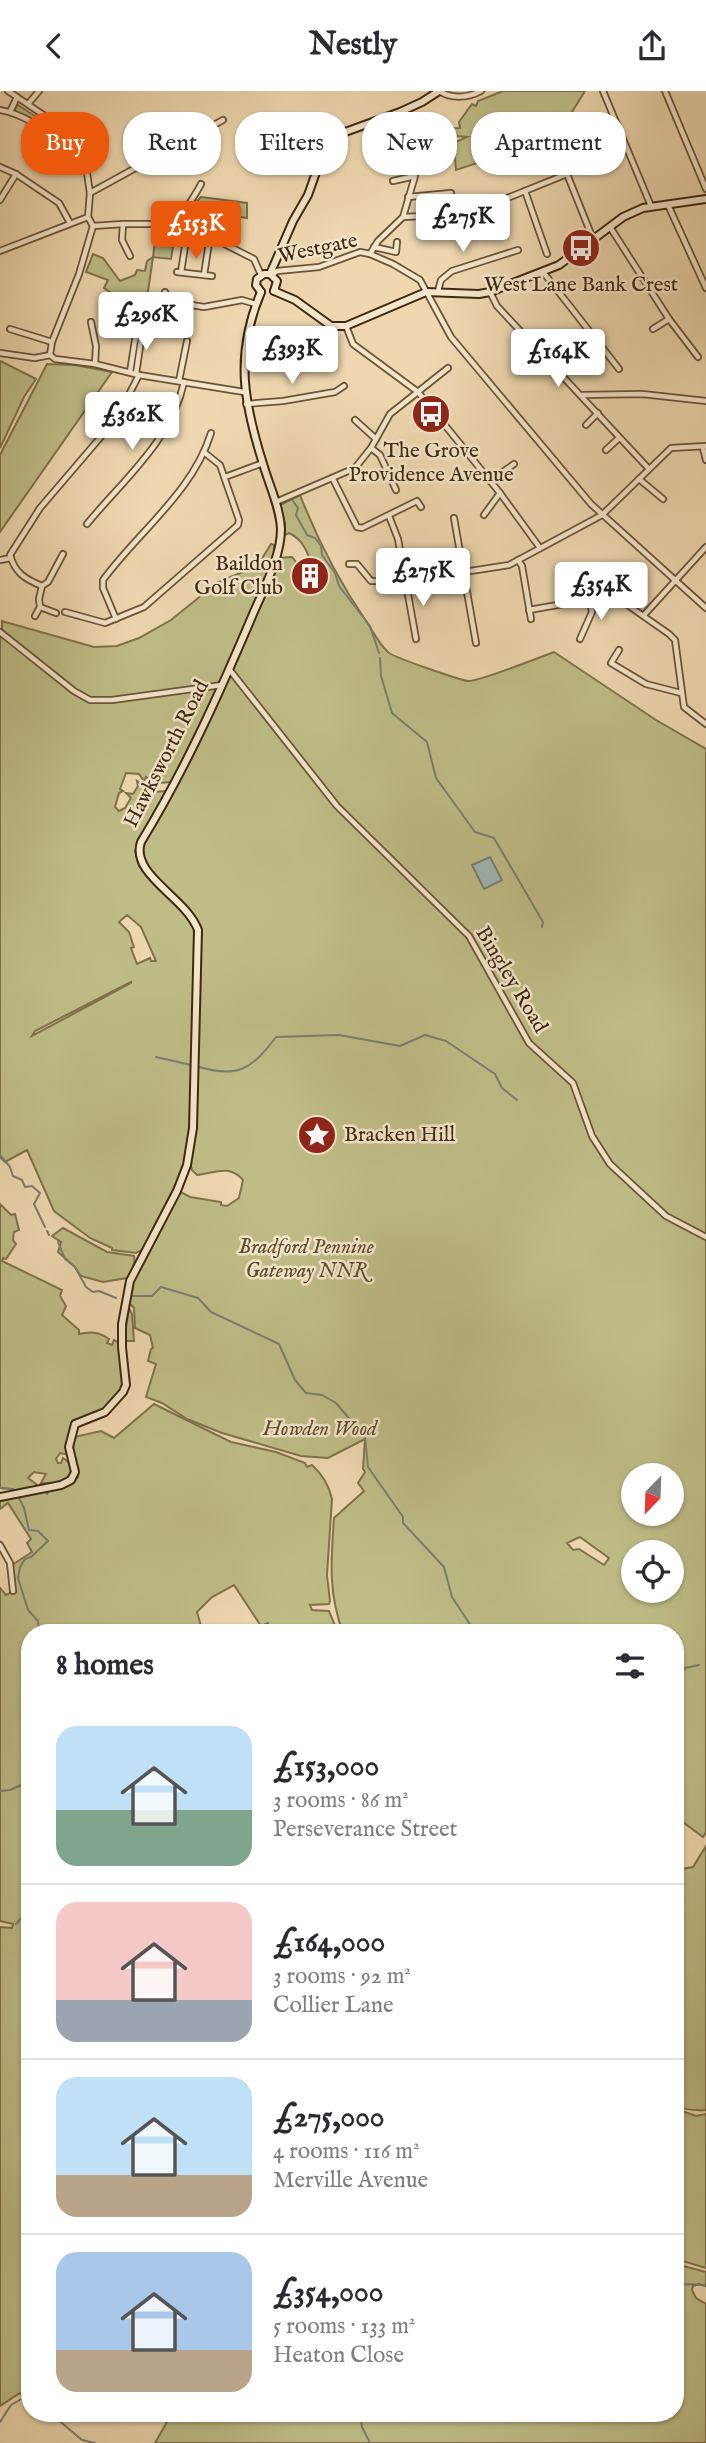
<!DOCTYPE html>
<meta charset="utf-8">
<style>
body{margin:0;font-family:"IM FELL English",serif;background:#f2f2f3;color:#2b2b33;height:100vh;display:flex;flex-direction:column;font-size:26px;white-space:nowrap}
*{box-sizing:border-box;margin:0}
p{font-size:23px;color:#7c7c81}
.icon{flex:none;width:38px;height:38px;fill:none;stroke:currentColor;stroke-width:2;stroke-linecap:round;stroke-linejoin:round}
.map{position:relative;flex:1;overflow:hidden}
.side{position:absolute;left:21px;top:1533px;width:663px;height:798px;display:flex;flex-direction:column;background:#fff;border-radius:28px;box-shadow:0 2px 5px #0004}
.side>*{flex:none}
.banner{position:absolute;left:21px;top:21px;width:665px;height:63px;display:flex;gap:14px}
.needle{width:46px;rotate:203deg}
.controls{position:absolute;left:621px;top:1372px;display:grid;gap:14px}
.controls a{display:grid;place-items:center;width:63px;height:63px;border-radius:50%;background:#fff;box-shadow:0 2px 5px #0004;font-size:35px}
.price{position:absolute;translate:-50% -60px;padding:0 16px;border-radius:7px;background:#fff;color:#222;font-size:23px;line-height:46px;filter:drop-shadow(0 2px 4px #0008)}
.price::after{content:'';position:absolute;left:50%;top:42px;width:21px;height:16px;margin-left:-10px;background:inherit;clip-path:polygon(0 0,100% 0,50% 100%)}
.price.selected{background:#ea580c;color:#fff}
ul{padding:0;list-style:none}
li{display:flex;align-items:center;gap:21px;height:175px;padding:0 35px}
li+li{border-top:2px solid #e1e1e2}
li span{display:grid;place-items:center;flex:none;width:196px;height:140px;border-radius:21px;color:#555}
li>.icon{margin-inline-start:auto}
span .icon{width:84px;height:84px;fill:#fffc;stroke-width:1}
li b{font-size:30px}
h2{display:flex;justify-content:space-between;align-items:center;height:84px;padding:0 35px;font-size:30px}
.pill{padding:0 24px;border-radius:28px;background:#fff;box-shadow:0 2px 5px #0004;font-size:24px;line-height:63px}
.pill.selected{background:#ea580c;color:#fff}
header{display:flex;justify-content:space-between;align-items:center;height:91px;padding:0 35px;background:#fff;font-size:32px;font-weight:700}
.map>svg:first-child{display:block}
.green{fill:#bfbd87;stroke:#7f724c;stroke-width:2;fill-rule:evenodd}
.water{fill:#9fb7b7;stroke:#797e74;stroke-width:2}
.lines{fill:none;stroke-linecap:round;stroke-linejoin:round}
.stream{stroke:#797e74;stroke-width:2}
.street-casing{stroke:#6b5438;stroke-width:8}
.secondary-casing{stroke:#3f2810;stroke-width:10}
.street{stroke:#f5e6cc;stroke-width:4.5}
.secondary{stroke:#f5e6cc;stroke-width:6}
.labels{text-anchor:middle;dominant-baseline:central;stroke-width:5;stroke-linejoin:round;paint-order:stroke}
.street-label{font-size:21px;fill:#3f2810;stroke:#f5e6cc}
.poi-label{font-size:21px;fill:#3f2810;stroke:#f5e6cc}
.park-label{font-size:21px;font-style:italic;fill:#5f4d2e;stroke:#f5e6cc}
</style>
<header><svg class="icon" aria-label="back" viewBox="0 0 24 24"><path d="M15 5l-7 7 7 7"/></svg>Nestly<svg class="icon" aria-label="share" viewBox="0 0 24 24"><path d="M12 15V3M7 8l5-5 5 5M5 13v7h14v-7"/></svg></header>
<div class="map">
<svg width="706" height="2352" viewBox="0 0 706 2352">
<rect width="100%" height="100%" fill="#efd8b0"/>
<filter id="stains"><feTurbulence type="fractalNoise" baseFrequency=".00286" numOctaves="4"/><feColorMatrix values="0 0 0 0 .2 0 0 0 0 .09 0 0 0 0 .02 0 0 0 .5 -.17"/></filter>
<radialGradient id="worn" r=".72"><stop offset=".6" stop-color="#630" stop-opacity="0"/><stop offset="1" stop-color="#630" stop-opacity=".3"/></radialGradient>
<g class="green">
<polygon points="503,0 585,0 569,26 558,37 528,50 514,68 497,73 480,71 456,79 455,67 444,64 438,55 456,51 467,46 445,44 435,38 460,37 459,31 472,13 476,15 478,10"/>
<polygon points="18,14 64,44 62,48 16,22 15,18"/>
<polygon points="201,106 247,112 247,127 228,124 225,139 219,138 213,144 206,140 209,130 196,126 198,121 189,118"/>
<path d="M 157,135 L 176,136 L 171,168 L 153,166 L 146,214 C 131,212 116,207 104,197 L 108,189 L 86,181 L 93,163 L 103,167 L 120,190 L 135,184 L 137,179 L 145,180 L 147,170 L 153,166 Z"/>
<polygon points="0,270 36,288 24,306 0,357"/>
<polygon points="47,273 75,274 112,281 0,441 0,364"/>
<path d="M 300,404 C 318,450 338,489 366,530 C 373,540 379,553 388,561 C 392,566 460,589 468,590 C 478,591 540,566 554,561 L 656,629 L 706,658 L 706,1741 L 703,1746 L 676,1726 L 676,1542 L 343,1542 C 328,1501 331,1470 334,1427 L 364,1400 L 358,1392 L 365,1381 L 363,1378 L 365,1348 L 328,1367 L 301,1365 L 222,1342 L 187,1328 L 162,1312 L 146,1306 L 156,1273 L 148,1270 L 151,1258 L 153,1257 L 150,1244 L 135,1237 L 134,1217 L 129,1212 L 133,1190 L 179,1100 L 190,1106 L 221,1111 L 221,1114 L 227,1115 L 239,1107 L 243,1089 C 229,1073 215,1082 197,1084 L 192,1079 L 190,1071 L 197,1011 L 199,879 L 194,1011 L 184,1077 L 142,1159 L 136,1162 L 112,1159 L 112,1157 L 90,1147 L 54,1120 L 27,1059 L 5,1071 L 0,1066 L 0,543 L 83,607 L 96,611 L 105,611 L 83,605 L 2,542 L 2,530 L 94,556 L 117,555 L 139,547 L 171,529 L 218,491 L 245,480 L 261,469 L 271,453 L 274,454 L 275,467 L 292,466 L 300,476 L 311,496 L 318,492 C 310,474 309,451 289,442 L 285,444 L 285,433 L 280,414 ZM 222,595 L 197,653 L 141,759 L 145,776 L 154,791 L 139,775 L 135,760 L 168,702 L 166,700 L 154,701 L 137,690 L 138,695 L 133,703 L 126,702 L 131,707 L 125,717 L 119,720 L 115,716 L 119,702 L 123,700 L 120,698 L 126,682 L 139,683 L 144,690 L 146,686 L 159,692 L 172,691 L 217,600 L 214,596 ZM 127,824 L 141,836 L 156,870 L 151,870 L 150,867 L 137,873 L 131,857 L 134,856 L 129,841 L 119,831 ZM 131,891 L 131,892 L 32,945 L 35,940 ZM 634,1384 L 672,1384 L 672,1423 L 634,1423 ZM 580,1446 L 609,1467 L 604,1474 L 579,1458 L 573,1459 L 567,1452 ZM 634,1461 L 672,1461 L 672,1500 L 634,1500 Z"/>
<path d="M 0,1113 L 11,1124 L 15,1123 L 19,1139 L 14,1141 L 13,1149 L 16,1153 L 6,1168 L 3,1167 L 2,1170 L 62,1199 L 60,1205 L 66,1215 L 62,1224 L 79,1239 L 79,1243 C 91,1240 99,1241 109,1248 L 107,1252 L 112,1254 L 114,1249 L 119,1252 L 123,1296 C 113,1317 95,1323 74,1329 L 67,1355 L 69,1364 L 60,1362 L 56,1368 L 58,1372 L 61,1372 L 63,1367 L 71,1373 L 72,1380 C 63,1395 55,1392 41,1392 L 46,1383 L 34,1381 L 28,1387 L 40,1396 L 9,1403 L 12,1398 L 0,1397 Z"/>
<path d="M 63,1137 L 107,1161 L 134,1165 C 136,1172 131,1181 127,1187 L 103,1191 L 81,1185 L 75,1176 L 58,1161 L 61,1151 L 52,1145 Z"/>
<polygon points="129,1217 132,1223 134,1250 124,1250"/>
<path d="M 154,1313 L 231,1351 L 276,1361 L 305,1372 L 307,1376 L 312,1374 C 323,1384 329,1394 332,1408 L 327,1484 L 330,1510 L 329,1513 L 310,1514 L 312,1519 L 329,1520 L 338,1542 L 271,1542 L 268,1532 L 261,1535 L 234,1494 L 212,1506 L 197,1521 L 203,1542 L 30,1542 L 30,2312 L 20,2302 L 0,2315 L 0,1836 L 12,1837 L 13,1833 L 0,1830 L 0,1497 L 6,1504 L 13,1500 L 12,1474 L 32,1461 L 27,1452 L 31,1448 L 8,1412 L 0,1418 L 0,1410 L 45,1400 L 47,1403 L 50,1399 L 72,1393 L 78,1386 L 73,1359 L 74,1346 L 101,1340 L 114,1347 Z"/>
<path d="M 706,1755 L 706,2019 C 695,2020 685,2019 676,2014 L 676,1779 L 693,1776 Z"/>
<polygon points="676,2018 696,2025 706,2023 706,2177 676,2168"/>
<polygon points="676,2173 706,2181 706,2195 699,2193 693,2195 692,2199 696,2207 706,2213 706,2352 155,2352 171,2324 169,2322 676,2322"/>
</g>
<polygon class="water" points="490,766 502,789 484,798 472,774"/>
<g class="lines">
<g class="stream">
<polyline points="293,410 298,417 296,424 307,444 315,447 321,455 322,464 335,482 339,495 370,535 379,562"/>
<polyline points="380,567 381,585 392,622 427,651 436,687 475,741 494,747 543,831 542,836"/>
<polyline points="156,966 191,974"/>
<path d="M 196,975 C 237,988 251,979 276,946 L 339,944 L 400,955 L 425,944 L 446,950 L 495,983 L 502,997 L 517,1009"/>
<polyline points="0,1064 10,1076 13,1085 22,1089 25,1096 32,1095 40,1102 34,1113 45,1136"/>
<polyline points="47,1140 49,1144"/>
<polyline points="58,1151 65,1168 75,1176 86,1196 93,1201 99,1200 116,1207"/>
<polyline points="131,1205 152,1205 161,1196 198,1207 211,1221 279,1253 295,1289 306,1302 322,1304 336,1312 365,1346 368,1376 403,1426 403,1432 444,1476 452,1506 473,1538 480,1542"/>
<polyline points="0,1397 13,1398 15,1400"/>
<polyline points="18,1405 24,1417 29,1439 38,1440 48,1450 31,1466 25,1468 20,1476 18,1487 28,1519 38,1530 39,1542"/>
<polyline points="676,1588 685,1577 699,1574"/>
<polyline points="0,1700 10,1699 30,1690"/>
<polyline points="16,1833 30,1817"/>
<path d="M 676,2193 C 686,2194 697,2192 706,2195"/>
<polyline points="50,2322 82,2349 95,2352"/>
<polyline points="353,2322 360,2323 362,2336 370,2352"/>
<polyline points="0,2331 11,2314 30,2303"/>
</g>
<defs>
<g id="street">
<polyline points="8,0 76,46 84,62 90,102 88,126 93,135"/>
<path d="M 439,0 C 452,8 468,7 481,0"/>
<polyline points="603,0 651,115"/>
<polyline points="665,0 706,98"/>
<polyline points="28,13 39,0"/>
<path d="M 0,19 C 24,23 45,39 64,52"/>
<polyline points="10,21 17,6"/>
<polyline points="0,76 16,83 59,112 70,132"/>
<polyline points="525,100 547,163"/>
<polyline points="90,102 223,29"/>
<polyline points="408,106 451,102"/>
<polyline points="0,109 16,83"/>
<polyline points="668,114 706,197"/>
<polyline points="403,126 445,124 480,118 567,83 593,148"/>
<polyline points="123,133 122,149 130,165"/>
<path d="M 179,133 C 184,118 194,107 201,93"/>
<polyline points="93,135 123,133 179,133 199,140 254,168 261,184"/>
<polyline points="610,136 669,228 698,266"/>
<polyline points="374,156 396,161 397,151"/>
<polyline points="0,160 88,126"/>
<polyline points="370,163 378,150 403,126 415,85 393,90"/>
<polyline points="177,181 212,185"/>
<polyline points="181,181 188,136"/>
<polyline points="543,181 619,278"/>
<polyline points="204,184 210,145"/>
<polyline points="272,184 277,180 319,176 360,161 370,163 393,173 420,189 451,246 591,413 706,517"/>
<polyline points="438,200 441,189 452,180 518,159"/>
<polyline points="490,201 497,215 649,378"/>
<polyline points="154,208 204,216 242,209 256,213"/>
<polyline points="163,209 165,201"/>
<polyline points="91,231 96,255 95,273"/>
<polyline points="346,235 353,253 418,301 500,402 540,457"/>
<polyline points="10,238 52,251"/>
<polyline points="653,238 669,228"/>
<polyline points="0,262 35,267 50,264"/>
<polyline points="50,264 55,268 95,273 139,284 244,301"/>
<polyline points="50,264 52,251 79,183 93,135"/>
<polyline points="130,281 135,249 150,218"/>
<polyline points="136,283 143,235"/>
<polyline points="179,290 187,250"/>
<polyline points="582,304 642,303 706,310"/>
<polyline points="246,313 283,310 335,301 344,295"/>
<polyline points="355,329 376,348"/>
<polyline points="586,334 598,322"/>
<polyline points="371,357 380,364 396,399"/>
<polyline points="703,357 706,369"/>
<polyline points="606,359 619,347"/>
<polyline points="225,386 263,372"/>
<polyline points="333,388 357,436 362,437 417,410 421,416"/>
<polyline points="639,388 663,408"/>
<polyline points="490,390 514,373"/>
<polyline points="276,411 355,377 371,357 390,323 448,277"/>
<polyline points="484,424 500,402"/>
<polyline points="389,425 398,448 416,548"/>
<polyline points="454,427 476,552"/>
<path d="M 87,433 C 123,389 172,349 184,291"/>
<polyline points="0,469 11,467"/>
<polyline points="518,469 522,475 531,528"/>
<polyline points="349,473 357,473 371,490 406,490 509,474 602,424 671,357 706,355"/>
<path d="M 42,495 C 25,488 15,482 10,464 L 40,417 L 117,327 L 139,284"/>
<polyline points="40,516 56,522"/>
<polyline points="529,519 609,505 619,508 669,543 675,549 684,616 706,633"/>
<polyline points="65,521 105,532 144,516 238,434 239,429 220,374 205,362"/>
<polyline points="644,524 706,456"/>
<polyline points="35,525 40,516 39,508 42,495 48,491 63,463"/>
<path d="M 116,528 L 103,497 L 103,489 C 139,440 193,401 211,342"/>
<polyline points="0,541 74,600 90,609 112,609 222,594"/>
<polyline points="580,548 592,521 590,509"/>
<polyline points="619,559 611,572 646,593 681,602"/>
<polyline points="229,578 337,715 469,845 529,952 573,992 592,1045 610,1073 666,1125 706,1146"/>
<polyline points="0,1454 10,1472 13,1500"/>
</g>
<g id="secondary">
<polyline points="270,183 293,130 308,104 325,56 337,44 400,21 422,11 439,0"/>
<polyline points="270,183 277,190 274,200"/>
<polyline points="274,200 295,209 331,235 346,235 426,201 479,203 490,201 559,174 623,126 643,117 706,108"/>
<polyline points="261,201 256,194 257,188 264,183 270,183"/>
<path d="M 0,1406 L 61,1394 L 71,1389 L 75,1381 L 69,1356 L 75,1333 L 105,1321 L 123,1301 L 126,1294 L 122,1256 L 122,1233 L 130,1190 L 177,1100 L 187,1074 L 193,1037 L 198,839 C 186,806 130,784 141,751 C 185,679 220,601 253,523 C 264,497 281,466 281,438 C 280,417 270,396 264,376 C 244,313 234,265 261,201"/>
</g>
</defs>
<use href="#street" class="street-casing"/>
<use href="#secondary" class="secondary-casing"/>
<use href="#street" class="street"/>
<use href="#secondary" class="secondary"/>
</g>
<defs>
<symbol id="bus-disc" viewBox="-11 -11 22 22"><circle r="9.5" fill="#8f2418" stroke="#f5e6cc"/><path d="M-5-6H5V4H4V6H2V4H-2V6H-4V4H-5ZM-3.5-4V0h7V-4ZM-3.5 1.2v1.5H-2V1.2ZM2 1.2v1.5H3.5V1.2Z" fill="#fff"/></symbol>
<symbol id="building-disc" viewBox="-11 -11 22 22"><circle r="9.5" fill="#8f2418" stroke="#f5e6cc"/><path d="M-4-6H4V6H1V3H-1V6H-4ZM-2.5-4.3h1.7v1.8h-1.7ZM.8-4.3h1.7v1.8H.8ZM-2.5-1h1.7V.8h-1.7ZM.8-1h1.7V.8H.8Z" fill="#fff"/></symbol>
<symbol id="sight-disc" viewBox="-11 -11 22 22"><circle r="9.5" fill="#8f2418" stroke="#f5e6cc"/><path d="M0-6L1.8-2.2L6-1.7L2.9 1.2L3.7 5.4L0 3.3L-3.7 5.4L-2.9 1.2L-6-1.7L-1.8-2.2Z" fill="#fff"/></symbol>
</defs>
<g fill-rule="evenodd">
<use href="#bus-disc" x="559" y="135" width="44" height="44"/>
<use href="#bus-disc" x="409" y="301" width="44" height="44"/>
<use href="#building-disc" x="288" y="463" width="44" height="44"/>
<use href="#sight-disc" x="295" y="1022" width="44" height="44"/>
</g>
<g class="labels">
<g class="street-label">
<text transform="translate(318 158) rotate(-12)">Westgate</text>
<text transform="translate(167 663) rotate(-63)">Hawksworth Road</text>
<text transform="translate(511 889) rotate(59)">Bingley Road</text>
</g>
<g class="poi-label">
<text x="581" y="194">West Lane Bank Crest</text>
<text x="431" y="360">The Grove<tspan x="431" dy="24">Providence Avenue</tspan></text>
<text x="283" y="473" text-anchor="end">Baildon<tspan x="283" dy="24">Golf Club</tspan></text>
<text x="344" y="1044" text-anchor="start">Bracken Hill</text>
</g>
<g class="park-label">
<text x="306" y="1156">Bradford Pennine<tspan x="306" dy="24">Gateway NNR</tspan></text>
<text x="320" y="1338">Howden Wood</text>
</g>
</g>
<rect width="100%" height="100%" filter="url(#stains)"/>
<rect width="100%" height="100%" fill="url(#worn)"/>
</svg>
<div class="controls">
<a><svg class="needle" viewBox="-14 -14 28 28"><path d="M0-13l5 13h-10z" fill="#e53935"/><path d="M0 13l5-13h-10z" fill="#7c7c81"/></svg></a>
<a><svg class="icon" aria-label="locate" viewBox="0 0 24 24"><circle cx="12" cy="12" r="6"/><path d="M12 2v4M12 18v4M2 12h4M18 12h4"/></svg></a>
</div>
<b class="price" style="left:463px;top:163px">£275K</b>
<b class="price selected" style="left:196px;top:170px">£153K</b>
<b class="price" style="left:146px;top:261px">£296K</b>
<b class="price" style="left:292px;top:295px">£393K</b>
<b class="price" style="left:558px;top:298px">£164K</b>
<b class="price" style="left:132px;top:361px">£362K</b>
<b class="price" style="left:423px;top:517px">£275K</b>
<b class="price" style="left:601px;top:531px">£354K</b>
<div class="banner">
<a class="pill selected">Buy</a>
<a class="pill">Rent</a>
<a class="pill">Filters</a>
<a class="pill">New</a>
<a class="pill">Apartment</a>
</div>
<section class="side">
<h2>8 homes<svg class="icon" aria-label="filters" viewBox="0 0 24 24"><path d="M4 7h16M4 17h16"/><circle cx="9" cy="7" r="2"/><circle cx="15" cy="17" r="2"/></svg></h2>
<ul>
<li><span style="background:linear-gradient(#bfe0f5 60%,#7fa58c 0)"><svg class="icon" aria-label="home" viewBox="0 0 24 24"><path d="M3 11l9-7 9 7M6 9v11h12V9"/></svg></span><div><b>£153,000</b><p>3 rooms · 86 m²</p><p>Perseverance Street</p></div></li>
<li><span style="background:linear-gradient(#f6c9c9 70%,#9aa5b1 0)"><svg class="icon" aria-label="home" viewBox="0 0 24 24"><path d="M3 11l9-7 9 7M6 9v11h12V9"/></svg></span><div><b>£164,000</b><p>3 rooms · 92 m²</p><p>Collier Lane</p></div></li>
<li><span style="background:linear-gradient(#bfe0f5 70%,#b9a48a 0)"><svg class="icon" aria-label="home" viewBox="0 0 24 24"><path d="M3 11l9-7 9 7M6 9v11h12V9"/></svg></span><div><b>£275,000</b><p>4 rooms · 116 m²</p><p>Merville Avenue</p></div></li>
<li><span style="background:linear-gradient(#a9c7e8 70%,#b9a48a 0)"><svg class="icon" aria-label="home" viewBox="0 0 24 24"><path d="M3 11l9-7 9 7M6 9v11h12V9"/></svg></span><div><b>£354,000</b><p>5 rooms · 133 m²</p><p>Heaton Close</p></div></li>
</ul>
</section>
</div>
